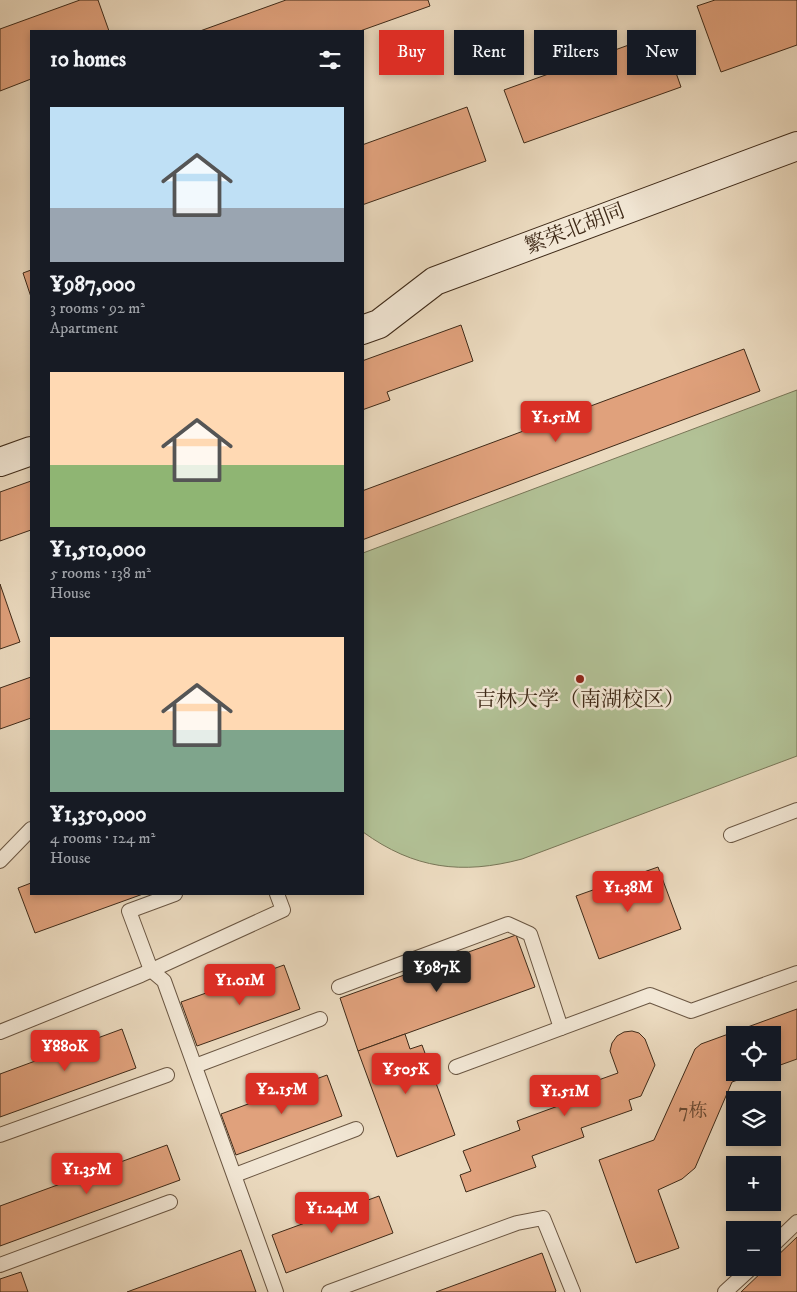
<!DOCTYPE html>
<meta charset="utf-8">
<style>
body{margin:0;font-family:"IM FELL DW Pica","Noto Serif SC",serif;background:#242831;color:#f1f3f6;height:100vh;display:flex;flex-direction:column;font-size:19px;white-space:nowrap}
*{box-sizing:border-box;margin:0}
p{font-size:16px;color:#9ea1a6}
.icon{flex:none;width:28px;height:28px;fill:none;stroke:currentColor;stroke-width:2;stroke-linecap:round;stroke-linejoin:round}
.map{position:relative;flex:1;overflow:hidden}
.drawer{position:absolute;left:30px;top:30px;width:334px;height:865px;display:flex;flex-direction:column;background:#171b24;border-radius:0px;box-shadow:0 2px 8px #0003}
.drawer>*{flex:none}
.hud{position:absolute;left:379px;top:30px;width:342px;height:45px;display:flex;gap:10px}
.fabs{position:absolute;left:726px;top:1026px;display:grid;gap:10px}
.fabs a{display:grid;place-items:center;width:55px;height:55px;border-radius:0px;background:#171b24;box-shadow:0 2px 8px #0003;font-size:25px}
.price{position:absolute;translate:-50% -42px;padding:0 11px;border-radius:5px;background:#d93025;color:#fff;font-size:16px;line-height:32px;filter:drop-shadow(0 1px 2px #0008)}
.price::after{content:'';position:absolute;left:50%;top:30px;width:15px;height:11px;margin-left:-8px;background:inherit;clip-path:polygon(0 0,100% 0,50% 100%)}
.price.selected{background:#222;color:#fff}
ul{padding:0;list-style:none}
li{display:grid;align-content:center;gap:10px;height:265px;padding:0 20px}
li span{display:grid;place-items:center;height:155px;border-radius:0px;color:#555}
li>.icon{margin-inline-start:auto}
span .icon{width:90px;height:90px;fill:#fffc;stroke-width:1}
li b{font-size:21px}
h2{display:flex;justify-content:space-between;align-items:center;height:60px;padding:0 20px;font-size:21px}
.tag{padding:0 18px;border-radius:0px;background:#171b24;box-shadow:0 2px 8px #0003;font-size:18px;line-height:45px}
.tag.selected{background:#d93025;color:#fff}
.map>svg:first-child{display:block}
.green{fill:#b2c196;stroke:#787657}
.building{fill:#e0a17c;stroke:#3f2a18}
.lines{fill:none;stroke-linecap:round;stroke-linejoin:round}
.lane-casing{stroke:#6a5642;stroke-width:16}
.secondary-casing{stroke:#3f2a18;stroke-width:30}
.lane{stroke:#f2e7d5;stroke-width:14}
.secondary{stroke:#f2e7d5;stroke-width:28}
.poi-dot{fill:#8f2418;stroke:#f2e7d5;stroke-width:2}
.labels{text-anchor:middle;dominant-baseline:central;stroke-width:5;stroke-linejoin:round;paint-order:stroke}
.number-label{font-size:19px;fill:#674831}
.street-label{font-size:21px;fill:#3f2a18;stroke:#f2e7d5}
.poi-label{font-size:21px;fill:#3f2a18;stroke:#f2e7d5}
</style>
<div class="map">
<svg width="797" height="1292" viewBox="0 0 797 1292">
<rect width="100%" height="100%" fill="#ebdabf"/>
<filter id="stains"><feTurbulence type="fractalNoise" baseFrequency=".004" numOctaves="4"/><feColorMatrix values="0 0 0 0 .2 0 0 0 0 .09 0 0 0 0 .02 0 0 0 .5 -.17"/></filter>
<radialGradient id="worn" r=".72"><stop offset=".6" stop-color="#630" stop-opacity="0"/><stop offset="1" stop-color="#630" stop-opacity=".3"/></radialGradient>
<path class="green" d="M 797,390 L 797,756 L 522,859 C 462,875 414,869 363,832 L 363,553 Z"/>
<g class="building">
<polygon points="80,0 98,0 109,31 31,31 31,79 0,91 0,29"/>
<polygon points="286,0 428,0 430,6 360,31 200,31"/>
<polygon points="715,0 797,0 797,45 721,72 697,6"/>
<polygon points="662,33 681,87 524,143 504,90"/>
<polygon points="467,107 486,161 362,205 362,145"/>
<polygon points="31,270 31,297 23,273"/>
<polygon points="461,325 473,361 387,392 390,400 362,410 362,361"/>
<polygon points="744,349 760,391 362,540 362,491"/>
<polygon points="31,481 31,530 0,541 0,492"/>
<polygon points="0,584 20,642 0,649"/>
<polygon points="31,677 31,718 0,729 0,688"/>
<polygon points="658,867 681,929 599,959 576,896"/>
<polygon points="31,883 31,894 143,894 35,933 18,888"/>
<polygon points="516,935 535,987 358,1051 340,998"/>
<polygon points="284,965 300,1009 197,1046 181,1002"/>
<polygon points="797,1009 797,1059 772,1068 772,1035 735,1035 735,1072 760,1072 732,1082 695,1168 682,1179 658,1190 679,1248 636,1263 599,1160 654,1140 695,1049 701,1044"/>
<polygon points="122,1029 136,1068 0,1117 0,1074"/>
<polygon points="632,1031 639,1033 645,1039 655,1065 641,1096 629,1100 632,1110 581,1128 584,1137 532,1156 536,1167 466,1192 460,1175 471,1171 463,1151 520,1130 517,1121 569,1102 565,1092 618,1073 610,1051 612,1043 617,1036 624,1032"/>
<polygon points="405,1034 410,1049 422,1045 455,1135 397,1157 358,1051"/>
<polygon points="327,1075 342,1116 236,1155 221,1114"/>
<polygon points="167,1145 180,1180 0,1246 0,1206"/>
<polygon points="379,1196 393,1233 286,1273 272,1235"/>
<polygon points="797,1237 797,1292 741,1292 766,1268 772,1268 772,1261"/>
<polygon points="241,1250 256,1292 127,1292"/>
<polygon points="542,1253 556,1291 555,1292 436,1292"/>
<polygon points="21,1272 28,1292 0,1292 0,1279"/>
</g>
<g class="lines">
<defs>
<g id="lane">
<polyline points="731,835 797,810"/>
<polyline points="0,861 31,829"/>
<polyline points="175,894 129,911 151,970 164,981 276,1292"/>
<polyline points="339,987 508,924 530,934 561,1028"/>
<polyline points="0,1032 141,975 283,910 277,894"/>
<polyline points="195,1066 320,1019"/>
<polyline points="456,1067 650,995 691,1011 797,973"/>
<polyline points="0,1135 167,1075"/>
<polyline points="235,1175 356,1129"/>
<polyline points="772,1246 797,1222"/>
<polyline points="0,1265 170,1202"/>
<polyline points="329,1292 517,1223 543,1218 573,1292"/>
<polyline points="725,1292 751,1268"/>
</g>
<g id="secondary">
<polyline points="362,330 379,324 435,281 797,146"/>
<polyline points="0,462 31,451"/>
</g>
</defs>
<use href="#lane" class="lane-casing"/>
<use href="#secondary" class="secondary-casing"/>
<use href="#lane" class="lane"/>
<use href="#secondary" class="secondary"/>
</g>
<circle class="poi-dot" cx="580" cy="679" r="5"/>
<g class="labels">
<g class="number-label">
<text x="693" y="1111">7栋</text>
</g>
<g class="street-label">
<text transform="translate(575 229) rotate(-21)">繁荣北胡同</text>
</g>
<g class="poi-label">
<text x="580" y="700">吉林大学（南湖校区）</text>
</g>
</g>
<rect width="100%" height="100%" filter="url(#stains)"/>
<rect width="100%" height="100%" fill="url(#worn)"/>
</svg>
<div class="fabs">
<a><svg class="icon" aria-label="locate" viewBox="0 0 24 24"><circle cx="12" cy="12" r="6"/><path d="M12 2v4M12 18v4M2 12h4M18 12h4"/></svg></a>
<a><svg class="icon" aria-label="layers" viewBox="0 0 24 24"><path d="M12 4l9 5-9 5-9-5zM3 14l9 5 9-5"/></svg></a>
<a>+</a>
<a>−</a>
</div>
<b class="price" style="left:556px;top:443px">¥1.51M</b>
<b class="price" style="left:628px;top:913px">¥1.38M</b>
<b class="price selected" style="left:437px;top:993px">¥987K</b>
<b class="price" style="left:240px;top:1006px">¥1.01M</b>
<b class="price" style="left:65px;top:1072px">¥880K</b>
<b class="price" style="left:406px;top:1095px">¥505K</b>
<b class="price" style="left:282px;top:1115px">¥2.15M</b>
<b class="price" style="left:565px;top:1117px">¥1.51M</b>
<b class="price" style="left:87px;top:1195px">¥1.35M</b>
<b class="price" style="left:332px;top:1234px">¥1.24M</b>
<div class="hud">
<a class="tag selected">Buy</a>
<a class="tag">Rent</a>
<a class="tag">Filters</a>
<a class="tag">New</a>
</div>
<section class="drawer">
<h2>10 homes<svg class="icon" aria-label="filters" viewBox="0 0 24 24"><path d="M4 7h16M4 17h16"/><circle cx="9" cy="7" r="2"/><circle cx="15" cy="17" r="2"/></svg></h2>
<ul>
<li><span style="background:linear-gradient(#bfe0f5 65%,#9aa5b1 0)"><svg class="icon" aria-label="home" viewBox="0 0 24 24"><path d="M3 11l9-7 9 7M6 9v11h12V9"/></svg></span><div><b>¥987,000</b><p>3 rooms · 92 m²</p><p>Apartment</p></div></li>
<li><span style="background:linear-gradient(#ffd9b3 60%,#8fb573 0)"><svg class="icon" aria-label="home" viewBox="0 0 24 24"><path d="M3 11l9-7 9 7M6 9v11h12V9"/></svg></span><div><b>¥1,510,000</b><p>5 rooms · 138 m²</p><p>House</p></div></li>
<li><span style="background:linear-gradient(#ffd9b3 60%,#7fa58c 0)"><svg class="icon" aria-label="home" viewBox="0 0 24 24"><path d="M3 11l9-7 9 7M6 9v11h12V9"/></svg></span><div><b>¥1,350,000</b><p>4 rooms · 124 m²</p><p>House</p></div></li>
</ul>
</section>
</div>
